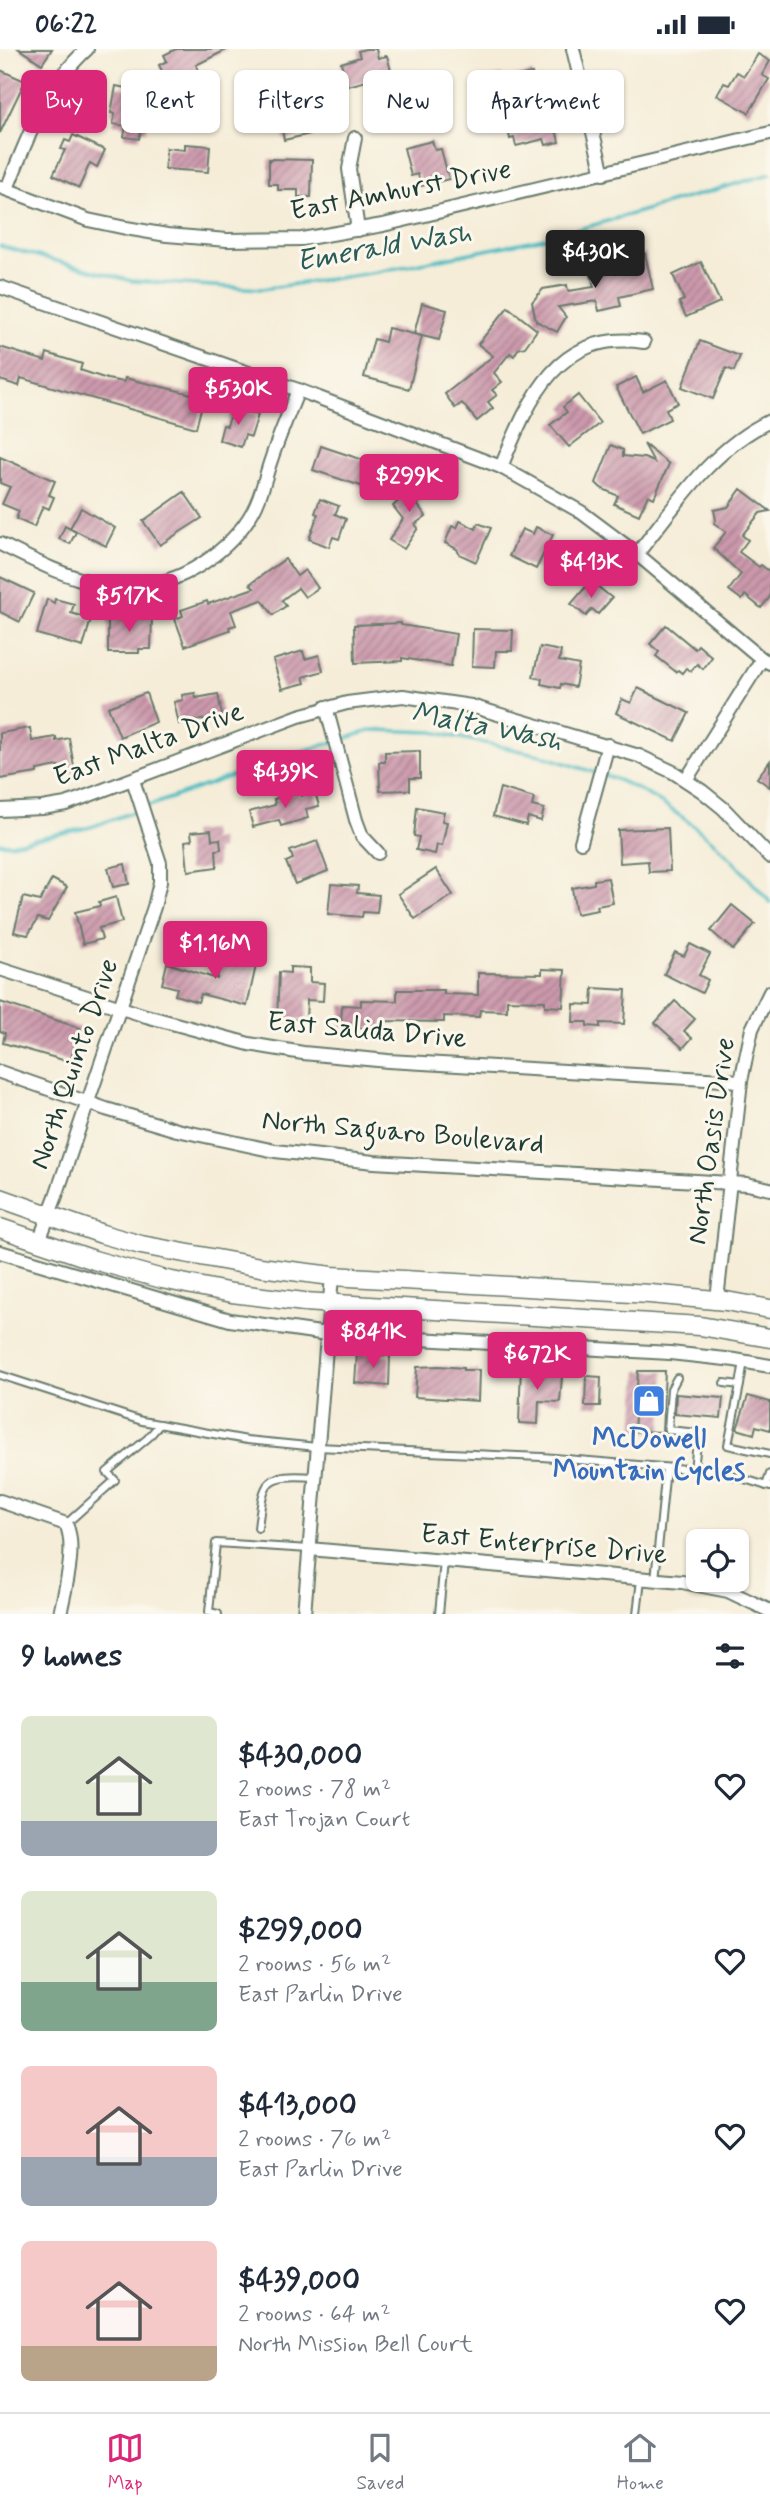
<!DOCTYPE html>
<meta charset="utf-8">
<style>
body{margin:0;font-family:Mynerve,sans-serif;background:#f2f2f3;color:#1f2937;height:100vh;display:flex;flex-direction:column;font-size:26px;white-space:nowrap}
*{box-sizing:border-box;margin:0}
p{font-size:23px;color:#747a83}
.icon{flex:none;width:38px;height:38px;fill:none;stroke:currentColor;stroke-width:2;stroke-linecap:round;stroke-linejoin:round}
.map{position:relative;height:1565px;overflow:hidden}
.sheet{display:flex;flex-direction:column;background:#fff;flex:1}
.sheet>*{flex:none}
.top-card{position:absolute;left:21px;top:21px;width:728px;height:63px;display:flex;gap:14px}
.tools{position:absolute;left:686px;top:1480px;display:grid;gap:14px}
.tools a{display:grid;place-items:center;width:63px;height:63px;border-radius:10px;background:#fff;box-shadow:0 2px 5px #0004;font-size:35px}
.price{position:absolute;translate:-50% -60px;padding:0 16px;border-radius:7px;background:#db2777;color:#fff;font-size:23px;line-height:46px;filter:drop-shadow(0 2px 4px #0008)}
.price::after{content:'';position:absolute;left:50%;top:42px;width:21px;height:16px;margin-left:-10px;background:inherit;clip-path:polygon(0 0,100% 0,50% 100%)}
.price.current{background:#222;color:#fff}
ul{padding:0;list-style:none}
li{display:flex;align-items:center;gap:21px;height:175px;padding:0 21px}
li span{display:grid;place-items:center;flex:none;width:196px;height:140px;border-radius:10px;color:#555}
li>.icon{margin-inline-start:auto}
span .icon{width:84px;height:84px;fill:#fffc;stroke-width:1}
li b{font-size:30px}
h2{display:flex;justify-content:space-between;align-items:center;height:84px;padding:0 21px;font-size:30px}
.chip{padding:0 24px;border-radius:10px;background:#fff;box-shadow:0 2px 5px #0004;font-size:24px;line-height:63px}
.chip.current{background:#db2777;color:#fff}
.status{display:flex;justify-content:space-between;align-items:center;height:49px;padding:0 35px;background:#fff;direction:ltr}
.status svg{height:19px;fill:currentColor}
.tab-bar{display:flex;justify-content:space-around;align-items:center;height:98px;border-top:2px solid #e0e1e3;background:#fff;font-size:19px;color:#747a83}
.tab-bar a{display:grid;justify-items:center;gap:4px}
.tab-bar .current{color:#db2777}
.map>svg:first-child{display:block}
.lines{fill:none;stroke-linecap:round;stroke-linejoin:round}
.stream{stroke:#4dbcc3;stroke-width:3.5}
.building{fill:url(#building-hatch)}
.service-casing{stroke:#6a7b6d;stroke-width:10}
.minor-casing{stroke:#6a7b6d;stroke-width:16}
.secondary-casing{stroke:#6a7b6d;stroke-width:21}
.service{stroke:#fff;stroke-width:6}
.minor{stroke:#fff;stroke-width:12}
.secondary{stroke:#fff;stroke-width:18}
.labels{text-anchor:middle;dominant-baseline:central;stroke-width:6;stroke-linejoin:round;paint-order:stroke}
.street-label{font-size:28px;fill:#1f3d34;stroke:#fbf7ec}
.shop-label{font-size:28px;font-weight:bold;fill:#366cbe;stroke:#fbf7ec}
.water-label{font-size:30px;font-style:italic;fill:#2a5d58;stroke:#fbf7ec}
</style>
<div class="status"><b>06:22</b><svg viewBox="0 0 49 12"><path d="M0 12V9h3v3zM5 12V6h3v6zM10 12V3h3v9zM15 12V0h3v12zM26 1h20v11H26zM47 4h2v5h-2z"/></svg></div>
<div class="map">
<svg width="770" height="1565" viewBox="0 0 770 1565">
<defs>
<pattern id="building-hatch" width="6" height="6" patternUnits="userSpaceOnUse" patternTransform="scale(1.75)"><rect width="6" height="6" fill="#cc99ac"/><path d="M-1 1l2-2M0 6l6-6M5 7l2-2" fill="none" stroke="#a57e8d"/></pattern>
</defs>
<rect width="100%" height="100%" fill="#fbf7ec"/>
<filter id="ink" filterUnits="userSpaceOnUse"><feTurbulence type="fractalNoise" baseFrequency=".0143" numOctaves="2"/><feDisplacementMap in="SourceGraphic" scale="14" xChannelSelector="R" yChannelSelector="G"/><feConvolveMatrix kernelMatrix="1 2 1 2 8 2 1 2 1" color-interpolation-filters="sRGB"/></filter>
<filter id="wash" filterUnits="userSpaceOnUse"><feTurbulence type="fractalNoise" baseFrequency=".00686" numOctaves="4" result="noise"/><feDisplacementMap in="SourceGraphic" scale="28" xChannelSelector="R" yChannelSelector="G"/><feGaussianBlur stdDeviation="1.57" result="paint"/><feColorMatrix in="noise" values="0 0 0 0 0 0 0 0 0 0 0 0 0 0 0 0 0 1.4 0 .05"/><feComposite in="paint" operator="in"/></filter>
<g filter="url(#wash)">
<rect width="100%" height="100%" fill="#f5edd8"/>
<g class="lines">
<g class="stream">
<polyline points="0,197 132,232 262,240 377,223 559,186 770,125"/>
<path d="M 604,726 C 641,738 680,765 710,790 C 732,808 750,832 770,853"/>
<polyline points="146,758 284,708 373,681 433,683 540,706 596,724"/>
<polyline points="0,794 10,795 91,778 139,761"/>
</g>
</g>
<g id="blocks">
<g class="building">
<polygon points="19,0 52,0 42,15"/>
<polygon points="176,0 228,0 196,16 199,24 184,31 187,37 172,43 159,16 167,12 164,6"/>
<polygon points="365,0 376,0 378,9 387,7 392,25 348,37 341,14 360,8 358,2"/>
<polygon points="758,5 770,12 762,26 769,30 749,64 717,46 724,34 729,36 737,23 744,27"/>
<polygon points="0,21 25,32 0,84"/>
<polygon points="532,24 541,65 552,62 559,93 546,96 544,90 516,97 514,89 510,90 501,47 485,51 480,30 502,26 503,30"/>
<polygon points="116,37 135,41 131,59 149,62 146,82 141,82 139,90 124,88 126,77 113,75 115,65 111,64"/>
<polygon points="299,53 304,72 316,70 319,83 284,91 280,71 273,73 270,59"/>
<polygon points="73,86 105,101 97,118 90,114 79,139 53,126 65,101 61,100 65,91 70,93"/>
<polygon points="432,92 435,101 441,100 449,130 421,137 418,125 411,127 404,99"/>
<polygon points="185,95 210,97 208,123 165,120 166,99 185,101"/>
<polygon points="269,110 312,111 311,148 298,148 298,141 278,141 278,135 269,135"/>
<polygon points="645,205 653,240 619,248 621,257 599,262 597,252 558,258 566,268 557,283 536,272 532,253 543,240 567,236 568,242 594,238 589,218"/>
<polygon points="701,213 720,253 686,268 679,253 684,251 673,226"/>
<polygon points="422,254 447,261 439,291 414,285"/>
<polygon points="508,258 537,281 525,298 518,300 514,307 510,304 494,324 502,333 492,341 497,346 488,353 493,359 477,372 462,354 455,359 445,345 493,307 478,295"/>
<polygon points="388,279 422,287 409,340 364,328 374,290 385,293"/>
<polygon points="700,292 740,307 734,322 726,319 713,350 682,338"/>
<polygon points="0,298 45,312 47,304 82,315 80,321 107,330 124,333 125,329 204,348 196,379 21,329 19,337 0,331"/>
<polygon points="636,328 643,343 667,331 678,354 666,360 670,370 640,385 616,338"/>
<polygon points="578,346 600,374 569,398 550,376 567,363 563,358"/>
<polygon points="233,358 258,366 251,388 245,386 241,398 219,391 223,376 227,377"/>
<polygon points="644,395 669,415 654,449 648,446 639,466 614,455 618,447 601,439 596,434 611,396 623,401 623,407 644,409 654,413"/>
<polygon points="321,397 378,416 370,440 313,421"/>
<polygon points="0,408 55,432 49,446 54,448 49,460 43,457 34,478 16,470 19,462 2,455 10,438 0,434"/>
<polygon points="415,430 428,439 417,455 426,467 415,475 418,479 404,500 389,491 403,470 393,457 406,445"/>
<polygon points="741,440 770,462 760,464 742,486 748,491 739,503 759,518 761,516 770,523 770,548 761,559 745,546 742,551 729,541 741,525 713,499 726,483 714,474 716,471 714,461 728,458"/>
<polygon points="184,443 202,469 160,496 143,472"/>
<polygon points="320,450 339,457 335,465 346,470 339,490 333,488 329,498 309,490 318,465 315,464"/>
<polygon points="81,459 115,479 106,497 70,479"/>
<polygon points="460,472 476,480 478,474 491,479 476,513 459,505 457,500 445,494 452,477 457,479"/>
<polygon points="65,477 76,483 70,495 59,490"/>
<polygon points="536,478 553,486 536,520 509,507 522,480 533,485"/>
<polygon points="285,510 297,527 305,521 318,539 305,548 298,539 282,551 286,557 273,566 262,551 231,562 236,576 229,578 230,581 185,597 175,570 183,567 181,561 207,552 208,555 254,539 250,535"/>
<polygon points="0,528 34,544 20,573 0,563"/>
<polygon points="591,532 612,549 598,565 592,560 586,567 571,555"/>
<polygon points="47,550 54,554 55,550 74,555 71,564 91,570 83,598 37,585"/>
<polygon points="108,566 152,567 151,600 139,600 139,604 108,604"/>
<polygon points="401,574 401,576 456,585 451,617 402,609 402,612 355,614 354,576"/>
<polygon points="666,576 695,600 698,596 712,608 703,620 697,615 691,622 686,619 682,624 678,621 676,623 656,607 659,603 650,595"/>
<polygon points="473,580 513,581 512,602 496,602 495,618 472,617"/>
<polygon points="540,598 561,602 559,612 579,616 575,638 561,635 560,639 541,635 542,630 533,628"/>
<polygon points="303,602 305,610 319,606 323,622 303,628 305,634 282,640 273,611"/>
<polygon points="638,639 689,664 675,692 616,664 622,650 631,654"/>
<polygon points="146,644 156,673 120,688 108,658"/>
<polygon points="195,644 196,649 218,645 222,667 179,675 174,653 183,651 182,646"/>
<polygon points="30,679 32,692 56,688 56,692 69,689 75,723 59,726 58,717 37,721 37,724 0,730 0,684"/>
<polygon points="420,702 420,729 410,729 410,741 380,742 379,713 385,713 385,703"/>
<polygon points="770,712 770,738 757,729"/>
<polygon points="500,739 534,749 532,757 544,760 541,772 528,768 526,776 493,767"/>
<polygon points="299,743 301,747 315,743 319,757 306,760 308,769 281,777 279,771 253,778 249,763 275,756 274,750"/>
<polygon points="417,758 444,763 442,772 447,773 442,797 437,796 435,805 416,801 419,788 414,787"/>
<polygon points="668,779 670,822 649,823 648,812 620,814 618,781"/>
<polygon points="211,781 212,791 220,790 221,800 216,801 217,818 188,822 185,792 192,791 191,783"/>
<polygon points="317,792 328,822 295,835 286,813 293,810 290,802"/>
<polygon points="125,815 129,835 113,838 108,819"/>
<polygon points="436,820 453,846 415,870 398,845"/>
<polygon points="608,829 613,854 597,857 598,861 576,865 572,839 594,835 594,831"/>
<polygon points="52,830 67,838 48,872 38,869 28,886 14,883 23,848 40,852"/>
<polygon points="331,835 358,837 357,844 379,846 377,864 363,863 362,868 328,865"/>
<polygon points="116,848 122,873 99,879 102,890 83,895 75,863 100,857 99,853"/>
<polygon points="732,856 755,875 733,901 711,882"/>
<polygon points="690,895 710,905 699,926 708,931 702,944 664,925 675,903 684,907"/>
<polygon points="222,905 257,912 247,957 201,945 198,953 175,946 177,939 162,935 167,914 217,930"/>
<polygon points="290,918 310,919 310,933 324,934 323,952 307,951 306,971 277,970 279,923 290,924"/>
<polygon points="542,920 565,921 563,958 545,957 545,952 507,951 507,962 480,961 479,968 444,967 444,973 383,972 383,980 341,978 342,956 361,957 361,951 397,952 397,941 444,941 444,945 478,946 478,924 542,925"/>
<polygon points="593,939 626,941 624,975 600,974 600,978 587,977 587,973 573,973 574,955 592,956"/>
<polygon points="675,952 695,970 684,982 692,989 683,999 655,974"/>
<polygon points="0,953 80,979 70,1013 3,994 5,984 0,982"/>
<polygon points="357,1304 390,1307 389,1337 355,1334"/>
<polygon points="521,1316 542,1316 541,1322 553,1323 553,1326 562,1327 560,1353 539,1352 538,1375 519,1374"/>
<polygon points="439,1317 463,1319 463,1321 479,1321 478,1352 415,1348 417,1318"/>
<polygon points="638,1322 665,1322 662,1383 634,1382"/>
<polygon points="586,1327 601,1328 600,1357 585,1357"/>
<polygon points="676,1345 723,1349 721,1369 675,1365"/>
<polygon points="748,1347 770,1353 770,1381 756,1377 754,1385 737,1380"/>
</g>
</g>
</g>
<g filter="url(#ink)">
<use href="#blocks" fill-opacity="0" stroke="#6a7b6d" stroke-width="2"/>
<g class="lines">
<defs>
<g id="service">
<polyline points="0,1326 142,1372 247,1391 317,1398 542,1408 722,1423 770,1438"/>
<polyline points="677,1329 671,1340 668,1381 698,1384 694,1421"/>
<polyline points="724,1334 740,1336 728,1396 770,1405"/>
<polyline points="740,1336 744,1312"/>
<polyline points="766,1437 770,1425"/>
<polyline points="66,1475 115,1431 107,1423 148,1389 160,1375"/>
<path d="M 258,1479 C 264,1430 263,1425 315,1428"/>
<polyline points="655,1531 666,1419"/>
<polyline points="218,1565 209,1563 216,1494 309,1500"/>
<polyline points="439,1565 444,1512"/>
<polyline points="637,1565 641,1530"/>
</g>
<g id="minor">
<polyline points="573,0 603,125"/>
<polyline points="355,89 349,120 358,181"/>
<polyline points="0,138 88,171 126,179 167,186 227,191 302,190 383,176 770,84"/>
<path d="M 7,140 C 26,91 47,36 87,0"/>
<polyline points="0,238 298,341 501,418 581,463 637,505 762,610 770,614"/>
<path d="M 501,418 C 529,351 557,280 644,293"/>
<path d="M 0,495 C 68,529 130,561 202,515 C 223,501 241,484 253,462 C 262,446 265,428 271,411 C 279,387 289,364 298,341"/>
<path d="M 637,505 C 676,456 712,399 770,372"/>
<polyline points="326,658 356,771 362,787 378,804"/>
<polyline points="686,731 762,610"/>
<polyline points="0,761 42,759 66,755 299,667 347,654 403,647 471,657 639,707 673,723 702,742 723,759 770,808"/>
<polyline points="581,793 608,696"/>
<polyline points="0,920 146,967 249,995 303,1004 388,1012 741,1032"/>
<polyline points="0,1023 106,1060 177,1081 275,1102 374,1113 747,1135 770,1140"/>
<polyline points="39,1192 56,1147 154,858 160,833 160,814 133,731"/>
<polyline points="0,1203 230,1271 327,1285 670,1304 735,1311 770,1317"/>
<polyline points="717,1251 741,1032 752,980 770,943"/>
<path d="M 0,1452 L 66,1475 C 77,1498 65,1541 60,1565"/>
<polyline points="309,1500 682,1533 728,1542 770,1562"/>
<polyline points="304,1565 332,1227"/>
</g>
<g id="secondary">
<polyline points="0,1149 102,1185 141,1196 260,1218 332,1227 650,1245 726,1252 770,1260"/>
<polyline points="0,1179 94,1211 162,1230 232,1244 304,1253 700,1277 770,1289"/>
</g>
</defs>
<use href="#service" class="service-casing"/>
<use href="#minor" class="minor-casing"/>
<use href="#secondary" class="secondary-casing"/>
<use href="#service" class="service"/>
<use href="#minor" class="minor"/>
<use href="#secondary" class="secondary"/>
</g>
</g>
<defs>
<symbol id="shop-square" viewBox="-11 -11 22 22"><rect x="-9" y="-9" width="18" height="18" rx="4" fill="#3f7fe0" stroke="#fbf7ec"/><path d="M-5-2.5h2.3a2.7 3.5 0 0 1 5.4 0H5L5.5 6h-11ZM-1.5-2.5h3a1.5 2.3 0 0 0-3 0Z" fill="#fff"/></symbol>
</defs>
<g fill-rule="evenodd">
<use href="#shop-square" x="630" y="1333" width="38" height="38"/>
</g>
<g class="labels">
<g class="street-label">
<text transform="translate(401 142) rotate(-11)">East Amhurst Drive</text>
<text transform="translate(149 696) rotate(-20)">East Malta Drive</text>
<text transform="translate(367 982) rotate(5)">East Salida Drive</text>
<text transform="translate(75 1015) rotate(-71)">North Quinto Drive</text>
<text transform="translate(403 1084) rotate(5)">North Saguaro Boulevard</text>
<text transform="translate(712 1092) rotate(-82)">North Oasis Drive</text>
<text transform="translate(544 1496) rotate(5)">East Enterprise Drive</text>
</g>
<g class="shop-label">
<text x="649" y="1390">McDowell<tspan x="649" dy="32">Mountain Cycles</tspan></text>
</g>
<g class="water-label">
<text transform="translate(384 198) rotate(-10)">Emerald Wash</text>
<text transform="translate(487 678) rotate(11)">Malta Wash</text>
</g>
</g>
</svg>
<div class="tools">
<a><svg class="icon" aria-label="locate" viewBox="0 0 24 24"><circle cx="12" cy="12" r="6"/><path d="M12 2v4M12 18v4M2 12h4M18 12h4"/></svg></a>
</div>
<b class="price current" style="left:595px;top:241px">$430K</b>
<b class="price" style="left:238px;top:378px">$530K</b>
<b class="price" style="left:409px;top:465px">$299K</b>
<b class="price" style="left:591px;top:551px">$413K</b>
<b class="price" style="left:129px;top:585px">$517K</b>
<b class="price" style="left:285px;top:761px">$439K</b>
<b class="price" style="left:215px;top:932px">$1.16M</b>
<b class="price" style="left:373px;top:1321px">$841K</b>
<b class="price" style="left:537px;top:1343px">$672K</b>
<div class="top-card">
<a class="chip current">Buy</a>
<a class="chip">Rent</a>
<a class="chip">Filters</a>
<a class="chip">New</a>
<a class="chip">Apartment</a>
</div>
</div>
<section class="sheet">
<h2>9 homes<svg class="icon" aria-label="filters" viewBox="0 0 24 24"><path d="M4 7h16M4 17h16"/><circle cx="9" cy="7" r="2"/><circle cx="15" cy="17" r="2"/></svg></h2>
<ul>
<li><span style="background:linear-gradient(#dfe7d0 75%,#9aa5b1 0)"><svg class="icon" aria-label="home" viewBox="0 0 24 24"><path d="M3 11l9-7 9 7M6 9v11h12V9"/></svg></span><div><b>$430,000</b><p>2 rooms · 78 m²</p><p>East Trojan Court</p></div><svg class="icon" aria-label="heart" viewBox="0 0 24 24"><path d="M12 20l-8-8c-3-5 5-10 8-4 3-6 11-1 8 4z"/></svg></li>
<li><span style="background:linear-gradient(#dfe7d0 65%,#7fa58c 0)"><svg class="icon" aria-label="home" viewBox="0 0 24 24"><path d="M3 11l9-7 9 7M6 9v11h12V9"/></svg></span><div><b>$299,000</b><p>2 rooms · 56 m²</p><p>East Parlin Drive</p></div><svg class="icon" aria-label="heart" viewBox="0 0 24 24"><path d="M12 20l-8-8c-3-5 5-10 8-4 3-6 11-1 8 4z"/></svg></li>
<li><span style="background:linear-gradient(#f6c9c9 65%,#9aa5b1 0)"><svg class="icon" aria-label="home" viewBox="0 0 24 24"><path d="M3 11l9-7 9 7M6 9v11h12V9"/></svg></span><div><b>$413,000</b><p>2 rooms · 76 m²</p><p>East Parlin Drive</p></div><svg class="icon" aria-label="heart" viewBox="0 0 24 24"><path d="M12 20l-8-8c-3-5 5-10 8-4 3-6 11-1 8 4z"/></svg></li>
<li><span style="background:linear-gradient(#f6c9c9 75%,#b9a48a 0)"><svg class="icon" aria-label="home" viewBox="0 0 24 24"><path d="M3 11l9-7 9 7M6 9v11h12V9"/></svg></span><div><b>$439,000</b><p>2 rooms · 64 m²</p><p>North Mission Bell Court</p></div><svg class="icon" aria-label="heart" viewBox="0 0 24 24"><path d="M12 20l-8-8c-3-5 5-10 8-4 3-6 11-1 8 4z"/></svg></li>
</ul>
</section>
<nav class="tab-bar">
<a class="current"><svg class="icon" aria-label="map" viewBox="0 0 24 24"><path d="M3 6l6-2 6 2 6-2v14l-6 2-6-2-6 2zM9 4v14M15 6v14"/></svg>Map</a>
<a><svg class="icon" aria-label="saved" viewBox="0 0 24 24"><path d="M7 4h10v16l-5-4-5 4z"/></svg>Saved</a>
<a><svg class="icon" aria-label="home" viewBox="0 0 24 24"><path d="M3 11l9-7 9 7M6 9v11h12V9"/></svg>Home</a>
</nav>
